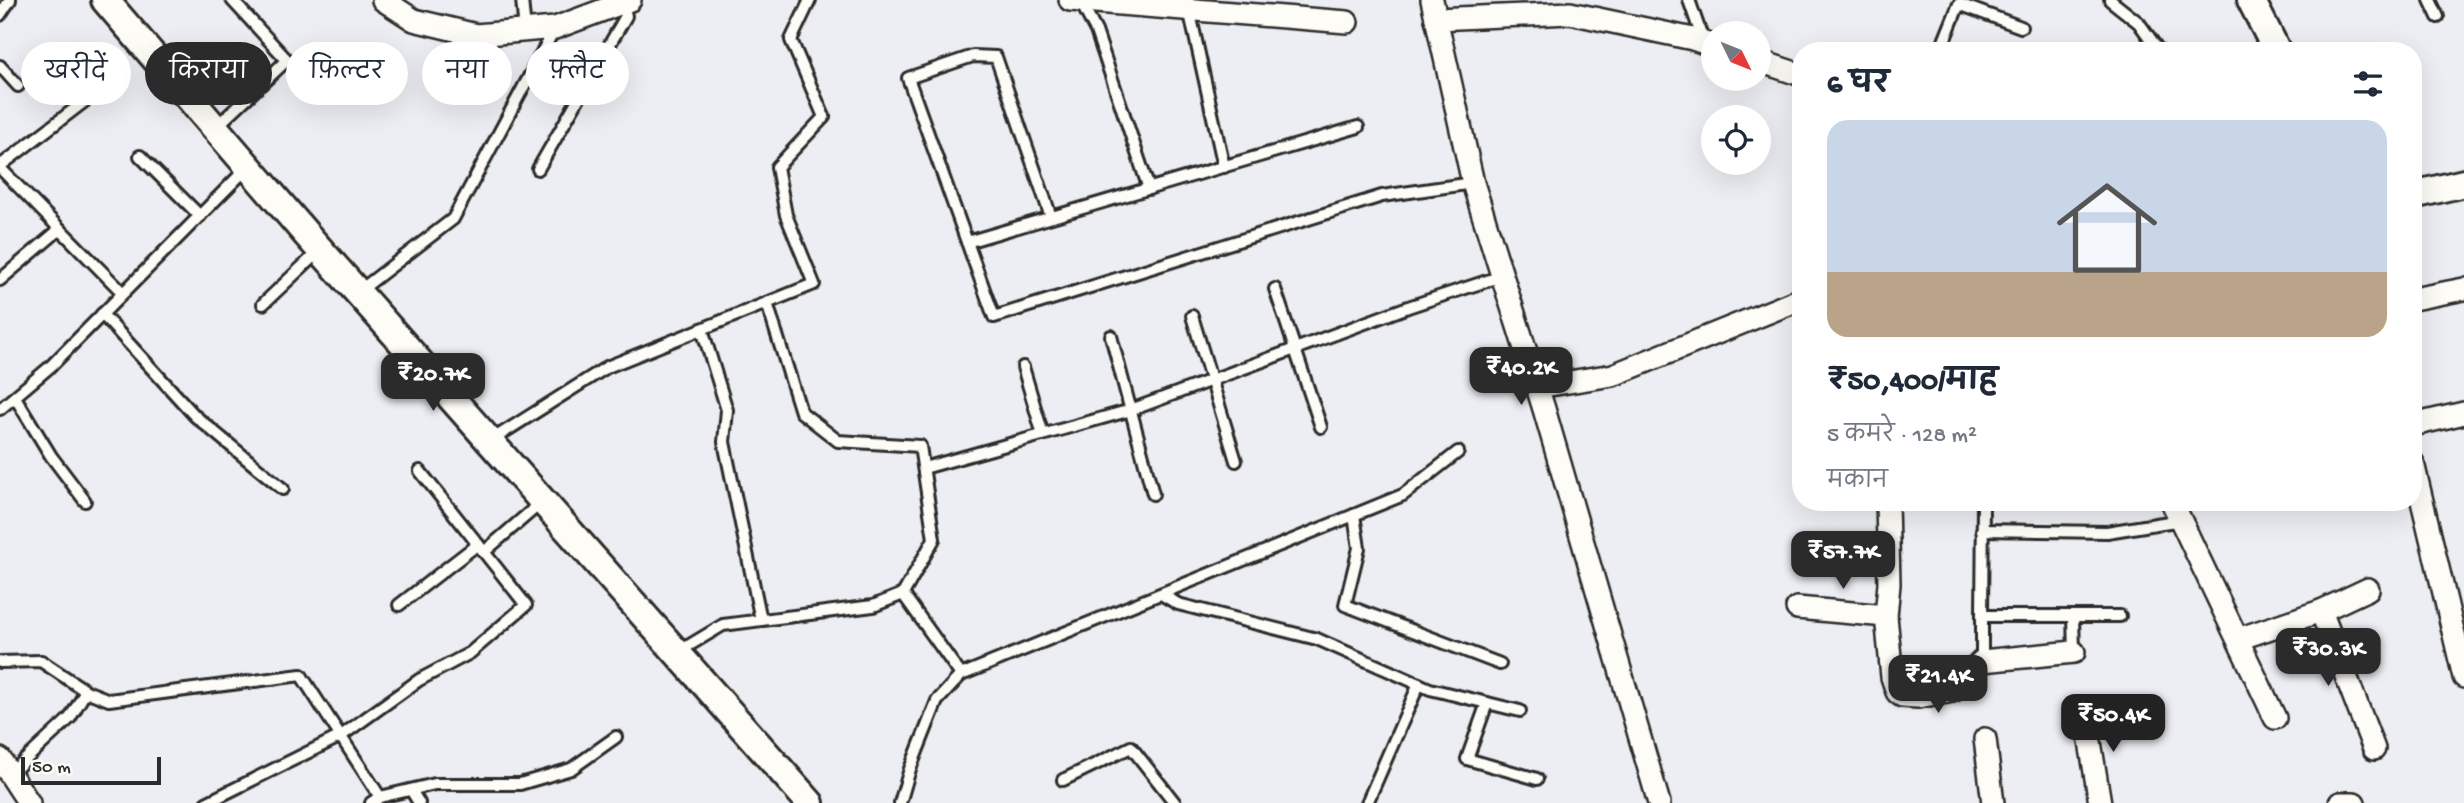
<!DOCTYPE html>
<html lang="hi">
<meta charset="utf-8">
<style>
body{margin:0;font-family:"Gochi Hand","Playpen Sans Deva",sans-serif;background:#f2f2f3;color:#1f2937;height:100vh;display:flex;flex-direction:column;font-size:26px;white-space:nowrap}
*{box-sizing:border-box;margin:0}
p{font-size:23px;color:#747a83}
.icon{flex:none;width:38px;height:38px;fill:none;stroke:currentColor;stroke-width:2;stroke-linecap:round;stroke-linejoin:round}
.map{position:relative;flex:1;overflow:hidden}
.side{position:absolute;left:1792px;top:42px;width:630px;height:469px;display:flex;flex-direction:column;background:#fff;border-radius:28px;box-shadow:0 7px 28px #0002}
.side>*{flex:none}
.banner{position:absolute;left:21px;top:42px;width:665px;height:63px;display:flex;gap:14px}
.needle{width:46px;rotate:133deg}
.controls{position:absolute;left:1701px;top:21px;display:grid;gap:14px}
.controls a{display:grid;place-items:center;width:70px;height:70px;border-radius:50%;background:#fff;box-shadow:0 7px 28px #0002;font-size:35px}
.scale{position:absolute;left:21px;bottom:18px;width:140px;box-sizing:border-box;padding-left:7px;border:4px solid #2b2b2b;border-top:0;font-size:19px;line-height:24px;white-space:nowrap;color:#2b2b2b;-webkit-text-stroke:5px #fdfcf7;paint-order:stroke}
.price{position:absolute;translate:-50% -60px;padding:0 16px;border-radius:14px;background:#2b2b2b;color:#fff;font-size:23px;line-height:46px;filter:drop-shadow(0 2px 4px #0008)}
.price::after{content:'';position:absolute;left:50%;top:42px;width:21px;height:16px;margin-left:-10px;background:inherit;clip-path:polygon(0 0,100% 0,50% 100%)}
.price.selected{background:#222;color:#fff}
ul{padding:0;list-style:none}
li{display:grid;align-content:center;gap:14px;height:371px;padding:0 35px}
li span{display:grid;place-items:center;height:217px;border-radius:21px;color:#555}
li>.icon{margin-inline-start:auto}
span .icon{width:126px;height:126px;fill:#fffc;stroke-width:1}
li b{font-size:30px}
h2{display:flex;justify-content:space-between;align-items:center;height:84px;padding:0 35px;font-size:30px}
.chip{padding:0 24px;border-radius:32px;background:#fff;box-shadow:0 7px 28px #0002;font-size:24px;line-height:63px}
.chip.selected{background:#2b2b2b;color:#fff}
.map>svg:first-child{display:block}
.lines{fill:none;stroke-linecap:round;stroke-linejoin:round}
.service-casing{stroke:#2b2b2b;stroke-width:16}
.minor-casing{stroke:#2b2b2b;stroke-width:26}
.tertiary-casing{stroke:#2b2b2b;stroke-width:32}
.service{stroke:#fdfcf7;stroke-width:10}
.minor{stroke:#fdfcf7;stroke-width:21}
.tertiary{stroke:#fdfcf7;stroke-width:26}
</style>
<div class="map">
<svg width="2464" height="803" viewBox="0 0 2464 803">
<rect width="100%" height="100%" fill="#eceef3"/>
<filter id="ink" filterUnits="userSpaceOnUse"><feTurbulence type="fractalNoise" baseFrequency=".0143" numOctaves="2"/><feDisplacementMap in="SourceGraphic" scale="14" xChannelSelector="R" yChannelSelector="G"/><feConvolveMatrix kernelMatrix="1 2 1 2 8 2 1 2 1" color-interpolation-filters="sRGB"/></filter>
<g filter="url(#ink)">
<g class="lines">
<defs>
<g id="service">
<polyline points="522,0 525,31"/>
<polyline points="1689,0 1704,43"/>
<polyline points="2110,0 2139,23 2159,51"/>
<polyline points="2430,0 2438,17"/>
<polyline points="1080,1 1096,31 1149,189"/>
<polyline points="1189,9 1224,167"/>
<polyline points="0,15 10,0"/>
<polyline points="1940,51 1959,4 2021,27"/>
<polyline points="0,66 18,86"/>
<polyline points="215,128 287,60 232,0"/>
<polyline points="140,156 200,216"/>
<polyline points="0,166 85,101"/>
<polyline points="0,168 123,293"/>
<polyline points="538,169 626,16 623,3"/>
<polyline points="1051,217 996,57 973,56 908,78 994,317 1382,196 1473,183"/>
<polyline points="967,242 1358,127"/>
<polyline points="0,280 60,229"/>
<polyline points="1275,289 1321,427"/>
<polyline points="358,292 453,219 555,28"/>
<polyline points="263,304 320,250"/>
<polyline points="102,314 195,416 283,489"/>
<polyline points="1192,316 1236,461"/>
<polyline points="702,329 727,410 724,442 761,620"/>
<polyline points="1111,336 1153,494"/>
<polyline points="1023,367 1043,435"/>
<polyline points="15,397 51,456 85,501"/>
<polyline points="0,409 51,366 248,167"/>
<polyline points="490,441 607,367 814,284 786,215 777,167 824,117 791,40 810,0"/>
<polyline points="924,468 1131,410 1408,307 1502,276"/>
<polyline points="1983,502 1982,616 2120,616"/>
<polyline points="1354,515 1359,548 1345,605 1500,664"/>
<polyline points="1982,530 2107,532 2181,520"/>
<polyline points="484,552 543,501"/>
<polyline points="903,594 961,675"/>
<polyline points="1161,594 1178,604 1317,639 1430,689 1520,711"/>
<polyline points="399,605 478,544"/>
<polyline points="2073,616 2074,652"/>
<polyline points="678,652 723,625 873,606 903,594 934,539 920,446 838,441 801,412 767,303"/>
<polyline points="1982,661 1982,616"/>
<polyline points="0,662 41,661 86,691 109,700 301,675 380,797"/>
<polyline points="1487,703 1467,759 1537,779"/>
<polyline points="10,774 70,718 86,691"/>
<polyline points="1063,780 1131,747 1175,803"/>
<polyline points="411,790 419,803"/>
<polyline points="206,803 341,736 419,680 470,653 526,605 420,471"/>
<polyline points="371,803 380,797 435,784 520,784 571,769 616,737"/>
<polyline points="900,803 910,769 937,701 961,675 1403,495 1458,452"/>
<polyline points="1367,803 1419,684"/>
</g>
<g id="minor">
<polyline points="383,0 414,20 476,35 555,28 630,0"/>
<polyline points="1070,0 1347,22"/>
<polyline points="1432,0 1473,183 1544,409 1659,803"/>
<polyline points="1436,19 1570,13 1693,39 1713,46"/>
<polyline points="1759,61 1801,75"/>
<polyline points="2413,299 2464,289"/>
<polyline points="1537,387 1613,375 1801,299"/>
<polyline points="2413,425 2464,413"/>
<polyline points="2413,463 2464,677"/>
<polyline points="1887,502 1889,584 1886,616 1892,677 1897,692 1902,696 1918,697 1953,691 1982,661 2074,652"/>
<polyline points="2172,502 2275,718"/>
<polyline points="1797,608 1886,616"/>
<polyline points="2321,611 2374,749"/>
<polyline points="2238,639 2321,611 2368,589"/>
<polyline points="2085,711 2100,803"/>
<polyline points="1985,739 1993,803"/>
<polyline points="0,759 29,803"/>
<polyline points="2340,803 2354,803"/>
</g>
<g id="tertiary">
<polyline points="105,0 307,235 810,803"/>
<polyline points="2251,0 2277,51"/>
<polyline points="2413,195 2464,183"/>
</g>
</defs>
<use href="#service" class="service-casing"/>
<use href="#minor" class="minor-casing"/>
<use href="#tertiary" class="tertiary-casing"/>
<use href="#service" class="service"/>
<use href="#minor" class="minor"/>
<use href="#tertiary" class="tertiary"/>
</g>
</g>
</svg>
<div class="controls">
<a><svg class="needle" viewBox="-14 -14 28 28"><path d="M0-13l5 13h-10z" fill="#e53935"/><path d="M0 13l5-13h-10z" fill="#747a83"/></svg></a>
<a><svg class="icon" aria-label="locate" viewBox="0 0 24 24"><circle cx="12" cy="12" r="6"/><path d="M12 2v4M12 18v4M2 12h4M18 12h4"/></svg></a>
</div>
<div class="scale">50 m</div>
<b class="price" style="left:1521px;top:407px">₹40.2K</b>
<b class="price" style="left:433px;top:413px">₹20.7K</b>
<b class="price" style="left:1843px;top:591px">₹57.7K</b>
<b class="price" style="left:2328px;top:688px">₹30.3K</b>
<b class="price" style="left:1938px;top:715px">₹21.4K</b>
<b class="price selected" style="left:2113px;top:754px">₹50.4K</b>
<div class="banner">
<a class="chip">खरीदें</a>
<a class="chip selected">किराया</a>
<a class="chip">फ़िल्टर</a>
<a class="chip">नया</a>
<a class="chip">फ़्लैट</a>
</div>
<section class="side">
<h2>6 घर<svg class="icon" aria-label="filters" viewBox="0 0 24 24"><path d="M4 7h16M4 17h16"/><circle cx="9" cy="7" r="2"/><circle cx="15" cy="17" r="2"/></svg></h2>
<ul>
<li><span style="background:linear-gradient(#c9d6e8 70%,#b9a48a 0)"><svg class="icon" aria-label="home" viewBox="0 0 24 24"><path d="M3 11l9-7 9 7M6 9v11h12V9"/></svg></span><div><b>₹50,400/माह</b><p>5 कमरे · 128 m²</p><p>मकान</p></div></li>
</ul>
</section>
</div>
